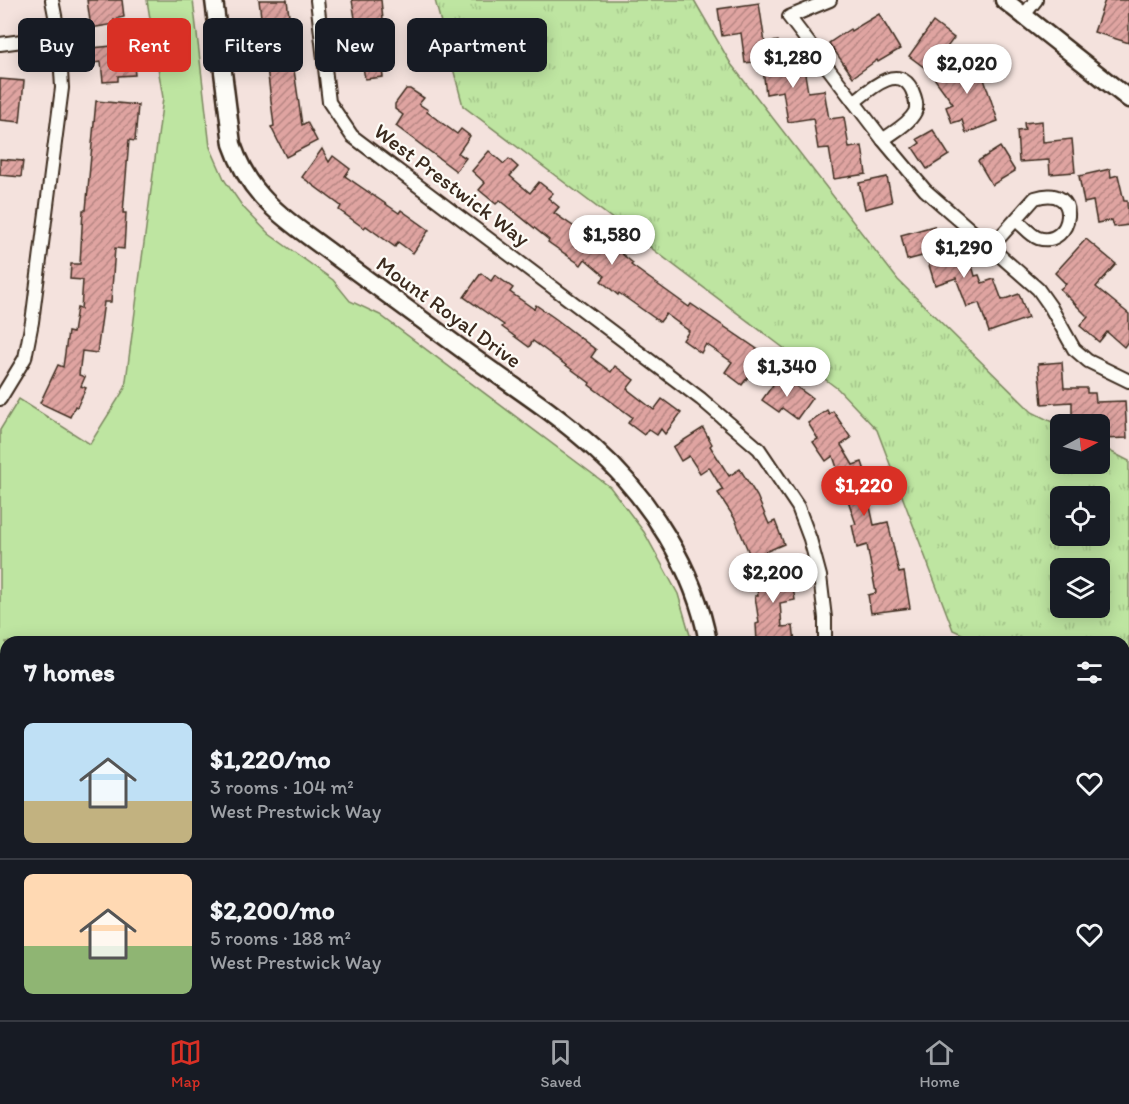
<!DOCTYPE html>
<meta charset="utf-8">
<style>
body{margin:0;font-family:Itim,sans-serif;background:#20242c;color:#f1f3f6;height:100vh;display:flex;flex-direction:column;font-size:22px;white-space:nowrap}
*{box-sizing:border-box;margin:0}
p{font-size:20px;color:#9ea1a6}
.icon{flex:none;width:33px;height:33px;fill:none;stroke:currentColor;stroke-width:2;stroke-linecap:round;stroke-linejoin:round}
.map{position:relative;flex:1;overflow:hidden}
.side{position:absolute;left:0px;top:636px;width:1130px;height:384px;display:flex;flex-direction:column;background:#171b24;border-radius:18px 18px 0 0;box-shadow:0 3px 15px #0003}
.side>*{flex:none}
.top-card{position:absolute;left:18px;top:18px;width:600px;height:54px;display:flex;gap:12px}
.needle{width:39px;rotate:83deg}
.controls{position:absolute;left:1050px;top:414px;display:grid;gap:12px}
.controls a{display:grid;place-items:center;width:60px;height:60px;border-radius:9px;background:#171b24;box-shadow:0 3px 15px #0003;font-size:30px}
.price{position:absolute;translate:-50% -51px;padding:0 14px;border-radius:21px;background:#fff;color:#222;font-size:20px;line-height:39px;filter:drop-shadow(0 2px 3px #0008)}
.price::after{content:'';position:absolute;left:50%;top:36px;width:18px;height:14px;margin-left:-9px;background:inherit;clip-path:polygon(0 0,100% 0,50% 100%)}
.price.selected{background:#d93025;color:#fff}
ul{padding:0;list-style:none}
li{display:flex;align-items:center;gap:18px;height:150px;padding:0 24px}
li+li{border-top:2px solid #363941}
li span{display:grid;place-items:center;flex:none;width:168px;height:120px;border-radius:9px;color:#555}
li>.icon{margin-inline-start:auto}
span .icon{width:72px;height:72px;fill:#fffc;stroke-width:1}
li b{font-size:26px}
h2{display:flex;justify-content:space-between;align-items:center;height:72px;padding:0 24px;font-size:26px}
.chip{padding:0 21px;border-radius:9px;background:#171b24;box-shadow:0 3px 15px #0003;font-size:21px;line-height:54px}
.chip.selected{background:#d93025;color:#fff}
.menu{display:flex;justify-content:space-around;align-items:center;height:84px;border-top:2px solid #363941;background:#171b24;font-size:16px;color:#9ea1a6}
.menu a{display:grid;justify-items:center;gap:3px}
.menu .selected{color:#d93025}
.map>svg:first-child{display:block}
.grass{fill:url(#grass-tufts);stroke:#7c8860;stroke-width:1.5;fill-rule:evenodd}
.green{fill:#bee5a1;stroke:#7c8860;stroke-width:1.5}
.building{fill:url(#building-hatch);stroke:#3b2a1e;stroke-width:1.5}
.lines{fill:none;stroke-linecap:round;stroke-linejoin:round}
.street-casing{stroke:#3b2a1e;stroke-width:16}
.secondary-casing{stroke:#3b2a1e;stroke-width:21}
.street{stroke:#fdfcf7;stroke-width:12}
.secondary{stroke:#fdfcf7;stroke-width:16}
.labels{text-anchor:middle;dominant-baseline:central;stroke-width:4.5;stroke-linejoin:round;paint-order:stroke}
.street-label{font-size:22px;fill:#3b2a1e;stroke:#fdfcf7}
</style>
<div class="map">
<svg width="1129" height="1020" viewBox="0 0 1129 1020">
<defs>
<pattern id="grass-tufts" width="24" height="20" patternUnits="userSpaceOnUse" patternTransform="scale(1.5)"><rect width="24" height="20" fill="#bee5a1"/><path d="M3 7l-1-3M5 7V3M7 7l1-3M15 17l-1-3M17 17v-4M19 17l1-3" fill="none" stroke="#a4c58a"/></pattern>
<pattern id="building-hatch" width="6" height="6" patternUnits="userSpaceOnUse" patternTransform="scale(1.5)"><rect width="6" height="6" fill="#dfa4a1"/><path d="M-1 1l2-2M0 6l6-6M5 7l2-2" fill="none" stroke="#b68683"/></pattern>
</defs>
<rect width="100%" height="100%" fill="#f4e2dd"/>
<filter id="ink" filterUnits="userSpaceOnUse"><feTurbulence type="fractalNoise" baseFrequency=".0167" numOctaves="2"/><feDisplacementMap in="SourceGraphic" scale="12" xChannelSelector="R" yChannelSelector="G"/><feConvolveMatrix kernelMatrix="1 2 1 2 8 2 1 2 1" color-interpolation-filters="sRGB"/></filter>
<g filter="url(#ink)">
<path class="grass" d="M 435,0 L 694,0 L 731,64 L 898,280 L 1032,412 L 1060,426 L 1060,464 L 1100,464 L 1100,446 L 1129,461 L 1129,705 L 1124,703 L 1124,642 L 980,642 L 953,630 L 877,430 L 838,389 L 463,106 ZM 1060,496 L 1100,496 L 1100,536 L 1060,536 ZM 1100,568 L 1100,608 L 1060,608 L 1060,568 Z"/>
<polygon class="green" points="147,0 193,0 210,147 225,181 243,207 269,234 333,280 350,301 380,315 610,487 644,532 678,594 692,642 6,642 6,773 0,770 0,430 19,399 90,444 125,388 163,98"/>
<g class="building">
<polygon points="87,0 122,0 124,17 114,19 114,24 91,28"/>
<polygon points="259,0 287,0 294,56 292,56 302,125 307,122 317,141 286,157 271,127 274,126"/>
<polygon points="352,0 381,0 385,39 389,38 393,67 382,69 383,77 365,79"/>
<polygon points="1105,0 1129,0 1129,43 1094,32"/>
<polygon points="759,3 765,43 778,41 781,65 803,62 808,92 824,90 829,119 844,117 849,148 862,146 866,174 834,179 829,148 818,149 813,118 788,122 783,91 766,94 762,61 745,63 741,33 722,36 718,9"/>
<polygon points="879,14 900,49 878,62 877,60 853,77 829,43 850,29 851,31"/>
<polygon points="933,22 954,38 929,71 909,56"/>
<polygon points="132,44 135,75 118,76 118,81 103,82 101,62 93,63 92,48"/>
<polygon points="966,53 983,76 998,121 966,133 962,120 952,123 946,107 953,104 934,78"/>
<polygon points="0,79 24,81 20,122 0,120"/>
<polygon points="406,89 410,89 424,98 419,104 428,110 427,112 457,134 461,129 470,136 458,153 466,158 456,171 396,126 403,115 395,109 395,104"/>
<polygon points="96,101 138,105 135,141 129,140 123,213 126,213 124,249 115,248 111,302 104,302 97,353 82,351 79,375 85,377 81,386 86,388 77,407 75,406 70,417 40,403 58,365 63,367 68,332 73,333 77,308 81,309 83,280 70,279 71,264 80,264 83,210 86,210"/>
<polygon points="1042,121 1043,142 1072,139 1075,172 1050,174 1049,160 1019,162 1017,131 1025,130 1024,123"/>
<polygon points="933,130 949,155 927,169 913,148 920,143 917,139"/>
<polygon points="1000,147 1015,171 992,185 978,161"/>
<polygon points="322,149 329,162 333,156 350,169 345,176 399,213 401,210 429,230 413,253 398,242 395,247 366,226 364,228 339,210 341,206 302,177"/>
<polygon points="489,151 504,164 509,159 518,167 510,176 530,193 539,182 553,193 548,198 559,207 554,213 589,237 587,241 605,252 611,245 633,263 631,265 689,307 691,304 760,351 750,365 754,369 742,385 725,372 732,362 706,344 701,353 683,340 689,331 666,314 660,322 619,293 618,295 601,281 605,276 585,259 581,265 548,242 549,240 500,200 496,204 479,190 485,183 472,171"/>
<polygon points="0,159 23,161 21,177 0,175"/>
<polygon points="1110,169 1111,177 1118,175 1124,201 1127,201 1129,225 1114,227 1112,220 1097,223 1093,201 1084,203 1079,176"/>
<polygon points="887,177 892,202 865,209 859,183"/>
<polygon points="934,226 942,255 967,247 975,276 979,275 982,283 994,279 1002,300 1019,294 1028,318 989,332 979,303 967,307 956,278 935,285 926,255 907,260 901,235"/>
<polygon points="1086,239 1116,264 1096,287 1129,314 1129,340 1124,347 1107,332 1099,342 1080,326 1088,317 1060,289 1066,284 1055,273"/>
<polygon points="481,273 491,281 495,275 513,288 510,292 534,309 536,305 556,319 596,350 591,357 611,372 615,366 634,380 627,389 654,410 662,399 681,413 665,434 661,429 657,435 648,429 644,435 628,423 632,417 589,385 590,383 533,341 529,347 502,327 504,325 464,297"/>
<polygon points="1062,362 1064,388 1087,388 1087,393 1095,393 1096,402 1125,401 1127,438 1103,439 1102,421 1072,421 1072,402 1042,404 1038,364"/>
<polygon points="780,375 812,398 797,419 782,408 779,412 762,400"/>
<polygon points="827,410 829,414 833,411 851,438 841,445 853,465 862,462 875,500 869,502 874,525 888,522 899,573 904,572 910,608 871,613 868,595 876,593 867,545 857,548 852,525 856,524 833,456 826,461 813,442 818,439 808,423"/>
<polygon points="703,428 712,444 710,446 729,476 740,469 757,496 769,524 775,521 784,544 751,558 735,519 718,493 723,490 709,467 700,473 689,456 681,461 673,447"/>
<polygon points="789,564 795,600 780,603 782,627 793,626 795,642 757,642 756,624 759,623 755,596 758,596 754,571"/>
</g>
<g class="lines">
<defs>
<g id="street">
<polyline points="317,0 329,102 352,136 701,399 759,449 798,507 810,539 820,576 825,618 825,642"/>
<polyline points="830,0 789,17 883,140 925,190 1038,289 1050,306 1074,349 1088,361 1129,381"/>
<polyline points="1024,15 1036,0"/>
<polyline points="0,44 59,36"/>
<path d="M 854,102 C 869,90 898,62 912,90 C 915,97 918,105 915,112 C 909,124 893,132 883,140"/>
<path d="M 991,247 L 1035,198 C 1084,182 1073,249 1038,238 C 1030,235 1023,225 1016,220"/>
<polyline points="0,399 25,358 32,322 62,88 59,36 52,0"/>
<polyline points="1128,937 1126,943 1129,962"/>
<polyline points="0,966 6,967"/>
<polyline points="42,1014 42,1020"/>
<polyline points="718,1014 718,1020"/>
<polyline points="864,1014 872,1019"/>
</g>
<g id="secondary">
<path d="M 214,0 L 232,144 C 247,188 271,209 308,236 C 363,277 419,317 474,358 C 514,387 557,414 594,448 C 649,497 695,569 708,642"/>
<polyline points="1004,0 1129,99"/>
<polyline points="0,793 6,796"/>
<polyline points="0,823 6,826"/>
<polyline points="1124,942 1129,944"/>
<polyline points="1124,970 1129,973"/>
</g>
</defs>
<use href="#street" class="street-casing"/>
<use href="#secondary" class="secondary-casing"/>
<use href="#street" class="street"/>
<use href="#secondary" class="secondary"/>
</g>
</g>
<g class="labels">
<g class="street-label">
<text transform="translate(452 185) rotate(37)">West Prestwick Way</text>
<text transform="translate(449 312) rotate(36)">Mount Royal Drive</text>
</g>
</g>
</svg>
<div class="controls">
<a><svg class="needle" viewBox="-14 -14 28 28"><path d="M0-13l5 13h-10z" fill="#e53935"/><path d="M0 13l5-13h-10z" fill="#9ea1a6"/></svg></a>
<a><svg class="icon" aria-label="locate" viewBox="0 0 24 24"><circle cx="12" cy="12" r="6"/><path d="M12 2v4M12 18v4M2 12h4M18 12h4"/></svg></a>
<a><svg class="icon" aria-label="layers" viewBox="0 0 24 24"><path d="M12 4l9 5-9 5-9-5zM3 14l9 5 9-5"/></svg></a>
</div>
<b class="price" style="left:793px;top:89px">$1,280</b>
<b class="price" style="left:967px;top:95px">$2,020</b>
<b class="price" style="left:612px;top:266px">$1,580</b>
<b class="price" style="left:964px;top:279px">$1,290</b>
<b class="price" style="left:787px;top:398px">$1,340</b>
<b class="price selected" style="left:864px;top:517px">$1,220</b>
<b class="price" style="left:773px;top:604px">$2,200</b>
<div class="top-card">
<a class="chip">Buy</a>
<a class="chip selected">Rent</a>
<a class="chip">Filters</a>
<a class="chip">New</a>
<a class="chip">Apartment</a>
</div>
<section class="side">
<h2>7 homes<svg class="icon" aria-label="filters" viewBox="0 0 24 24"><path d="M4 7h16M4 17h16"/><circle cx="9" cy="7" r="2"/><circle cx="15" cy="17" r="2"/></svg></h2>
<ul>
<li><span style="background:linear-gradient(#bfe0f5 65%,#c2b280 0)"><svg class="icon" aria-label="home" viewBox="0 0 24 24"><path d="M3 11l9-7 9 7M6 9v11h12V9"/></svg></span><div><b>$1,220/mo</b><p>3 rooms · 104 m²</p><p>West Prestwick Way</p></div><svg class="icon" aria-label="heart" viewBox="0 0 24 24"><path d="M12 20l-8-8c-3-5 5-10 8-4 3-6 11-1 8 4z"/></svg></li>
<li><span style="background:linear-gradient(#ffd9b3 60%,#8fb573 0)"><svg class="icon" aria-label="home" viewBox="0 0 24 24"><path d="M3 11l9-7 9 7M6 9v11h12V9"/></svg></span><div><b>$2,200/mo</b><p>5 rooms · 188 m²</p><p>West Prestwick Way</p></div><svg class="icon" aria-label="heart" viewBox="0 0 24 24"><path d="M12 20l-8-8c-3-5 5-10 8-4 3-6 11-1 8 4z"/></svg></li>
</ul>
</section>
</div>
<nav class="menu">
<a class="selected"><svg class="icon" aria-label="map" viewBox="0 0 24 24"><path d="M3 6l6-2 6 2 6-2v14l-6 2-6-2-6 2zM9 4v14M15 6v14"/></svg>Map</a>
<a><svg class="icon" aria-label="saved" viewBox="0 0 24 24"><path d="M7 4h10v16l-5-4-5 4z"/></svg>Saved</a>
<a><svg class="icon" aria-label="home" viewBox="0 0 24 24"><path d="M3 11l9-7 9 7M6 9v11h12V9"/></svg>Home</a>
</nav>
